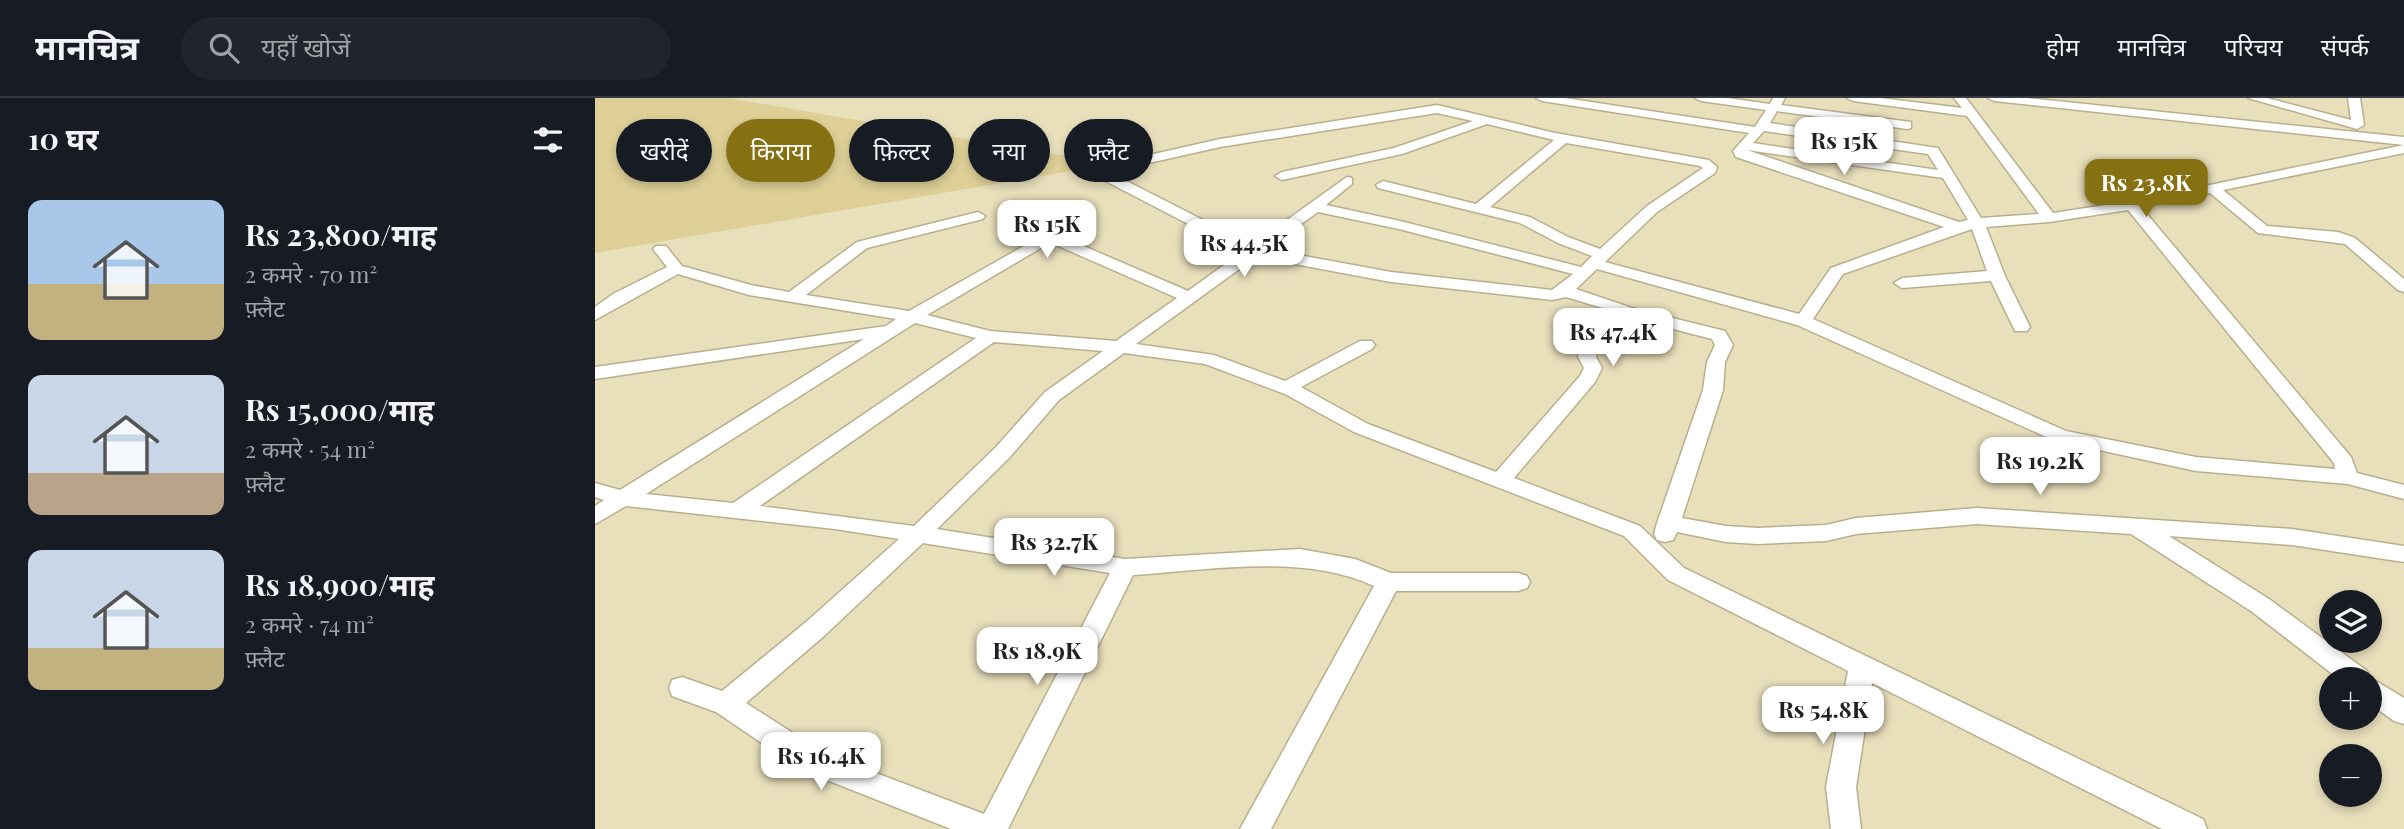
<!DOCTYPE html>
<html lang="hi">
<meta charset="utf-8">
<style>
body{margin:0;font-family:"Playfair Display","Noto Sans Devanagari",serif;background:#20242c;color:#f1f3f6;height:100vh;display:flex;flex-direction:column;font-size:26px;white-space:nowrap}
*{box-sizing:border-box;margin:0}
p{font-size:23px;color:#9ea1a6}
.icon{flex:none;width:38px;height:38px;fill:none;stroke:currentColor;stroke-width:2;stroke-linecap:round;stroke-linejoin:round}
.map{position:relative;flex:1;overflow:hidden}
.side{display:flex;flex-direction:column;background:#171b24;width:595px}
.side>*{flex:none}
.hud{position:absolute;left:21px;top:21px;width:665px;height:63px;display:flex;gap:14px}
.fabs{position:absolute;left:1724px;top:492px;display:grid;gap:14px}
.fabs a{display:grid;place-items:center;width:63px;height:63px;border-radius:50%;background:#171b24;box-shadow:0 4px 10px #0003;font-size:35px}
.price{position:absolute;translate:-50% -60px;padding:0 16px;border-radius:14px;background:#fff;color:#222;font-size:23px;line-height:46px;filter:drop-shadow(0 2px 4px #0008)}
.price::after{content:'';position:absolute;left:50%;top:42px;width:21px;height:16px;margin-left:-10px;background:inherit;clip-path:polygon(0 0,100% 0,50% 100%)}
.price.selected{background:#857112;color:#fff}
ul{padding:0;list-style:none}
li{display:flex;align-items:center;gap:21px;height:175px;padding:0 28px}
li span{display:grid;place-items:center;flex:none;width:196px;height:140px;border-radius:14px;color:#555}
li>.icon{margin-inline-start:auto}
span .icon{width:84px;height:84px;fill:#fffc;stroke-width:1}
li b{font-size:30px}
h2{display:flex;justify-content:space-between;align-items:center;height:84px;padding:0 28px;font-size:30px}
.chip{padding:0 24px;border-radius:32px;background:#171b24;box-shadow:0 4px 10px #0003;font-size:24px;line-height:63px}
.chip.selected{background:#857112;color:#fff}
header{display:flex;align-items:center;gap:42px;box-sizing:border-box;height:98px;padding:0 35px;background:#171b24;border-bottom:2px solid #363941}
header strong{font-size:33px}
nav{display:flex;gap:38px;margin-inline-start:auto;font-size:24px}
.search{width:490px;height:63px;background:#20242c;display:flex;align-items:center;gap:18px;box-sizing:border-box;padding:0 24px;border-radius:38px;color:#9ea1a6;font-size:26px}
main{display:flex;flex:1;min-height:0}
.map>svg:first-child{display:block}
.green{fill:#ddcf96}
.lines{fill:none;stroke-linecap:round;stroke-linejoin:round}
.minor-casing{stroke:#b8b08d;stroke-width:3}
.minor{fill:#fff;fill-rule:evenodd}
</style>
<header>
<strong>मानचित्र</strong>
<div class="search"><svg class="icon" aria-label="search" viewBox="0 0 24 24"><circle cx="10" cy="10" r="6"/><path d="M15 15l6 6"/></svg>यहाँ खोजें</div>
<nav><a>होम</a><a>मानचित्र</a><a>परिचय</a><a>संपर्क</a></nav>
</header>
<main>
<section class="side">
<h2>10 घर<svg class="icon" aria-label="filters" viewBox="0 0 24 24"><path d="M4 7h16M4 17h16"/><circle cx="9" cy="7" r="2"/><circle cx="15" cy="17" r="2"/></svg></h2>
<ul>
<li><span style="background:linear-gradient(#a9c7e8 60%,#c2b280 0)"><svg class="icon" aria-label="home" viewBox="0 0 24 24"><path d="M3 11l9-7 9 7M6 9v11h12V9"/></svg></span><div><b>Rs 23,800/माह</b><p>2 कमरे · 70 m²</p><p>फ़्लैट</p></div></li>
<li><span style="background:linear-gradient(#c9d6e8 70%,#b9a48a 0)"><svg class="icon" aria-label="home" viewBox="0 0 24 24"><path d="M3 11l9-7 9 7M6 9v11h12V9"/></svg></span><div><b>Rs 15,000/माह</b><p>2 कमरे · 54 m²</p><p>फ़्लैट</p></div></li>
<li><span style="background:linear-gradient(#c9d6e8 70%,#c2b280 0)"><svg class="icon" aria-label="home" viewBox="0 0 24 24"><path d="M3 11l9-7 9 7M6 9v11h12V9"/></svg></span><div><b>Rs 18,900/माह</b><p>2 कमरे · 74 m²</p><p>फ़्लैट</p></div></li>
</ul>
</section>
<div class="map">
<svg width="1809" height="731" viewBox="0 0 1809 731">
<rect width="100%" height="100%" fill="#e8dfbb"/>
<polygon class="green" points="0,0 133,0 494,62 481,72 0,155"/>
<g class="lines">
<defs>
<g id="minor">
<path d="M 941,0 L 970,0 L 1160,29 L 1171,12 L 1106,3 L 1100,0 L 1132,0 L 1175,6 L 1178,0 L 1190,0 L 1186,7 L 1316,24 L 1316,30 L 1312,31 L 1182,13 L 1175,25 L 1343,50 L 1386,120 L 1444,116 L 1372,18 L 1258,3 L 1252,0 L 1285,0 L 1367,10 L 1359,0 L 1371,0 L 1458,115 L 1537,103 L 1809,47 L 1809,55 L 1628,92 L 1672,128 L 1743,134 L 1760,140 L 1809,181 L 1809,194 L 1803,192 L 1750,146 L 1663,135 L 1615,95 L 1546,109 L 1756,359 L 1762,375 L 1809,387 L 1809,401 L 1753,386 L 1601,373 L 1458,342 L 1202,227 L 1002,171 L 981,191 L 1037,210 L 1130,233 L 1138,247 L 1130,264 L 1128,292 L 1087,420 L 1131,428 L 1163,430 L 1231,427 L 1261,420 L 1382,410 L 1697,431 L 1809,448 L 1809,464 L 1697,447 L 1574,438 L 1674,501 L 1772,573 L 1776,580 L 1809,600 L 1809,626 L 1799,623 L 1774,605 L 1774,581 L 1744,581 L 1656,513 L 1536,436 L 1382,426 L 1261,436 L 1231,443 L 1163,446 L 1131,444 L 1082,434 L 1078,442 L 1070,444 L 1062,442 L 1059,436 L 1062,425 L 1108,292 L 1112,264 L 1120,247 L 1117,241 L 1035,220 L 1002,253 L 1001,259 L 1007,270 L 1000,284 L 919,380 L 1045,428 L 1089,470 L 1608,721 L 1612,731 L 1567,731 L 1277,585 L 1261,689 L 1266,731 L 1236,731 L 1231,689 L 1253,573 L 1073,482 L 1029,438 L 759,334 L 690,296 L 610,266 L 529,255 L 464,302 L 415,359 L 342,431 L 530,461 L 705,451 L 760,461 L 796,475 L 923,475 L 932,478 L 935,484 L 932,490 L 923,493 L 801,493 L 676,731 L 645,731 L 779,488 C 708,455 615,472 538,477 L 413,731 L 356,731 L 224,679 L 195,664 L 121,614 L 77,598 L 74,590 L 77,582 L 87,579 L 127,593 L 211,524 L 304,441 L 240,431 L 31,408 L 0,426 L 0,408 L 9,402 L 0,399 L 0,385 L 25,392 L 269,241 L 0,281 L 0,269 L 291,228 L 301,221 L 154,197 L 83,176 L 0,222 L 0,209 L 18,196 L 72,169 L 58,151 L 61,148 L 71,148 L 87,168 L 156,187 L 194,194 L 262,144 L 383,114 L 390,118 L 388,121 L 272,150 L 211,197 L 314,213 L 443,140 L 463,137 L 593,193 L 647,154 L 497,76 L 497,70 L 625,41 L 842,7 L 960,35 L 1114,62 L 1122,69 L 1120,75 L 1062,114 L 1010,164 L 1204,216 L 1236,170 L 1349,129 L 1141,59 L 1138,53 L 1154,35 L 947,3 ZM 842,15 L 878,23 L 799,50 L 687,74 L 680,78 L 687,82 L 807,56 L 892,26 L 959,42 L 881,106 L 788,83 L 781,87 L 783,90 L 925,125 L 963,145 L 997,158 L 986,169 L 805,123 L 731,107 L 757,86 L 757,80 L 752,79 L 657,147 L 514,74 L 625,49 ZM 1169,33 L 1333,56 L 1343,72 L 1158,45 ZM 971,45 L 1105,68 L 1108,70 L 1052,108 L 1005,151 L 973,139 L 935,119 L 895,109 ZM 1152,52 L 1348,80 L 1373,122 L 1364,124 ZM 1533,112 L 1739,365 L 1740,371 L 1601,359 L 1471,333 L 1218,221 L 1248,176 L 1377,131 L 1392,173 L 1307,180 L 1299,185 L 1307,190 L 1396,183 L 1420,233 L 1432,233 L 1435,229 L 1410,178 L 1391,129 L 1454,124 ZM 723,114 L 804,131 L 978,176 L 957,192 L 796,174 L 671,151 ZM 451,147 L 461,147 L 582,200 L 521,243 L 395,233 L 332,217 ZM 661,159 L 796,184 L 957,202 L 971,199 L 1021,214 L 984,252 L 983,259 L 989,270 L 985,278 L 901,374 L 773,326 L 706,289 L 777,251 L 780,247 L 777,243 L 765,243 L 690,283 L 619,257 L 541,246 ZM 320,225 L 381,240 L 138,405 L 51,396 ZM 399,244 L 508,253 L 450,294 L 401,349 L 319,428 L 165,408 ZM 328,445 L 515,475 L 389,716 L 244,661 L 215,646 L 151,605 L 229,538 Z"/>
<polygon points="1393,0 1432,0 1809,39 1809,47 1399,3"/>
<polygon points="1653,0 1672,0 1756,22 1753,0 1765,0 1769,27 1762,31"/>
</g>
</defs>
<use href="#minor" class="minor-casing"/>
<use href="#minor" class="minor"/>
</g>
</svg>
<div class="fabs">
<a><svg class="icon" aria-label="layers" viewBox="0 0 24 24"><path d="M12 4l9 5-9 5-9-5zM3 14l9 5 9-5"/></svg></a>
<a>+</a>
<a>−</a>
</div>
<b class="price" style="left:1249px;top:79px">Rs 15K</b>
<b class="price selected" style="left:1551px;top:121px">Rs 23.8K</b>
<b class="price" style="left:452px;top:162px">Rs 15K</b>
<b class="price" style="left:649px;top:181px">Rs 44.5K</b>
<b class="price" style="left:1018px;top:270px">Rs 47.4K</b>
<b class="price" style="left:1445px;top:399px">Rs 19.2K</b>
<b class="price" style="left:459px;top:480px">Rs 32.7K</b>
<b class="price" style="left:442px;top:589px">Rs 18.9K</b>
<b class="price" style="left:1228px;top:648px">Rs 54.8K</b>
<b class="price" style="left:226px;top:694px">Rs 16.4K</b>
<div class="hud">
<a class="chip">खरीदें</a>
<a class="chip selected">किराया</a>
<a class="chip">फ़िल्टर</a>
<a class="chip">नया</a>
<a class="chip">फ़्लैट</a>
</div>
</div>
</main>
